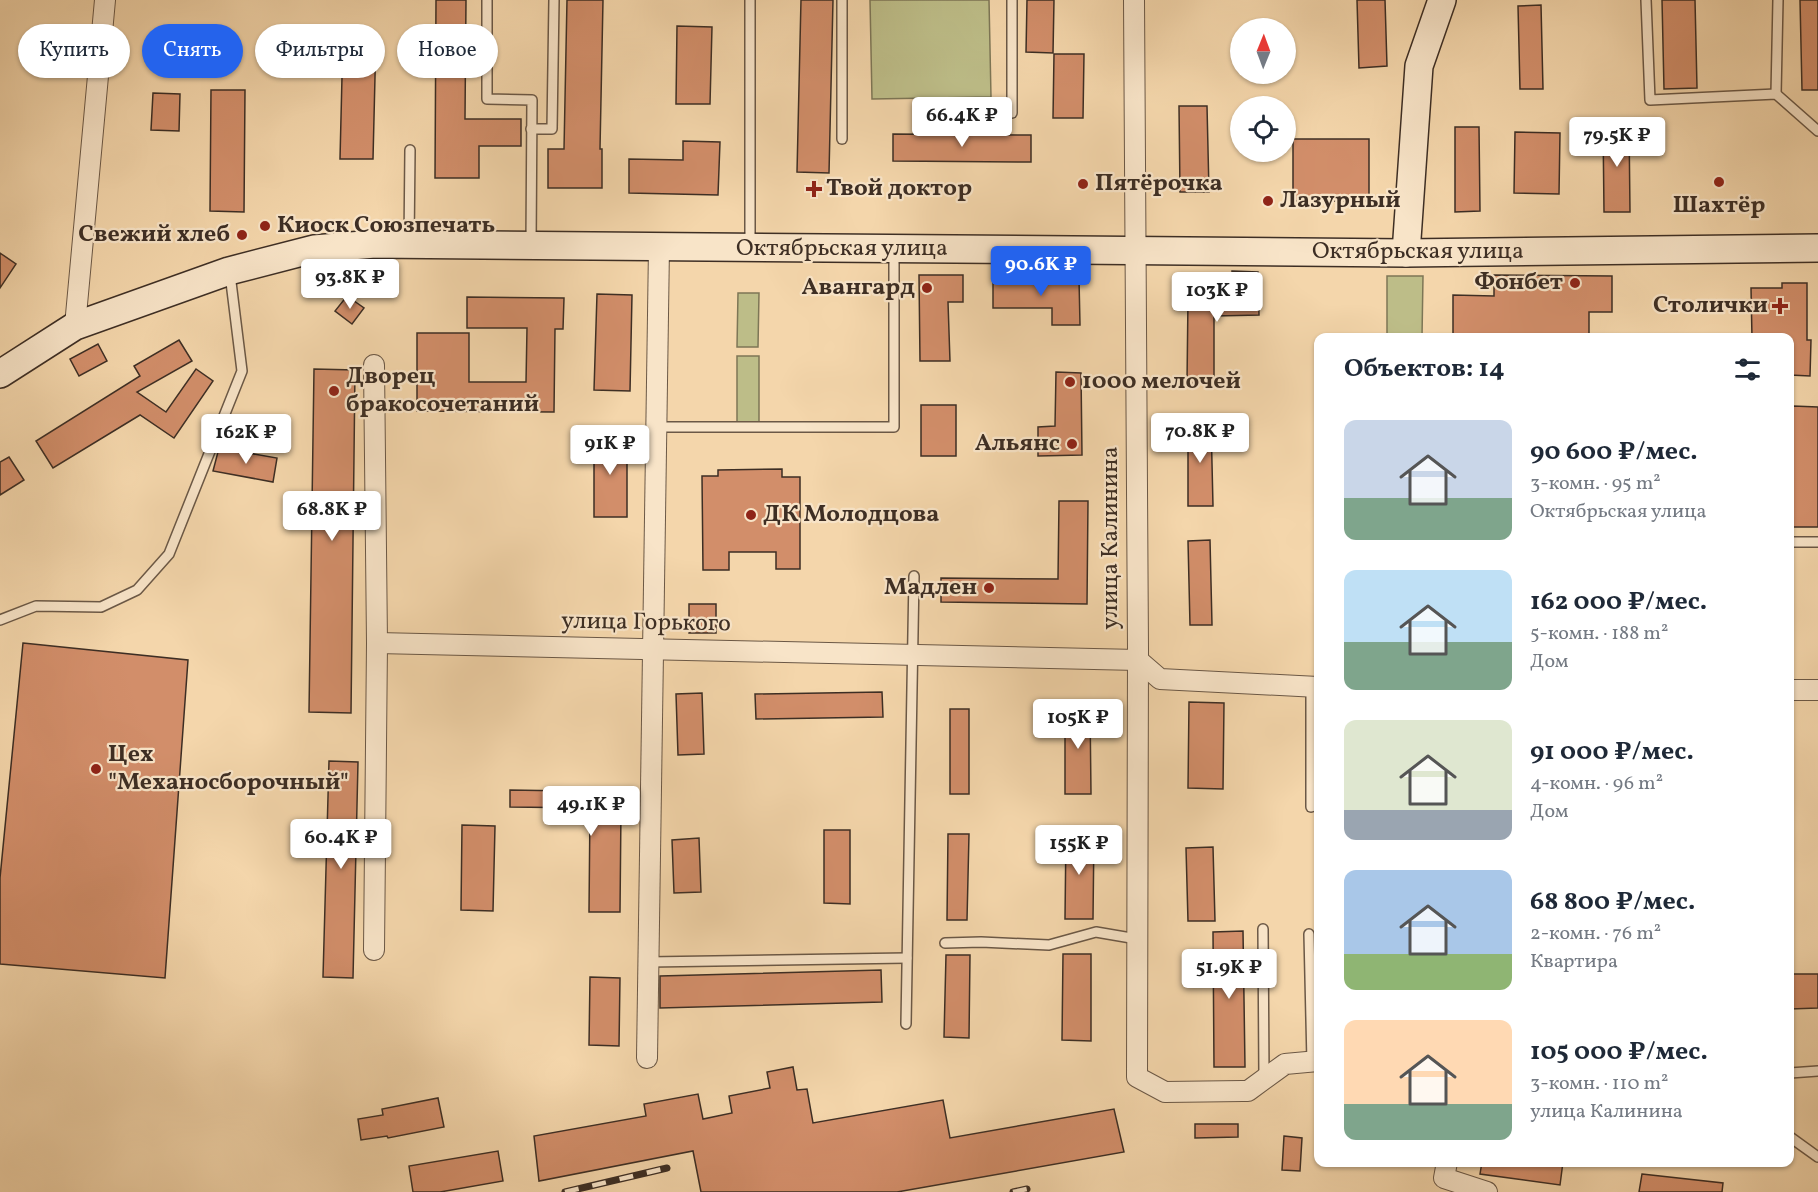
<!DOCTYPE html>
<html lang="ru">
<meta charset="utf-8">
<style>
body{margin:0;font-family:Vollkorn,serif;background:#f2f2f3;color:#1f2937;height:100vh;display:flex;flex-direction:column;font-size:22px;white-space:nowrap}
*{box-sizing:border-box;margin:0}
p{font-size:20px;color:#747a83}
.icon{flex:none;width:33px;height:33px;fill:none;stroke:currentColor;stroke-width:2;stroke-linecap:round;stroke-linejoin:round}
.map{position:relative;flex:1;overflow:hidden}
.sheet{position:absolute;left:1314px;top:333px;width:480px;height:834px;display:flex;flex-direction:column;background:#fff;border-radius:12px;box-shadow:0 2px 4px #0004}
.sheet>*{flex:none}
.banner{position:absolute;left:18px;top:24px;width:570px;height:54px;display:flex;gap:12px}
.needle{width:39px;rotate:1deg}
.tools{position:absolute;left:1230px;top:18px;display:grid;gap:12px}
.tools a{display:grid;place-items:center;width:66px;height:66px;border-radius:50%;background:#fff;box-shadow:0 2px 4px #0004;font-size:30px}
.price{position:absolute;translate:-50% -51px;padding:0 14px;border-radius:6px;background:#fff;color:#222;font-size:20px;line-height:39px;filter:drop-shadow(0 2px 3px #0008)}
.price::after{content:'';position:absolute;left:50%;top:36px;width:18px;height:14px;margin-left:-9px;background:inherit;clip-path:polygon(0 0,100% 0,50% 100%)}
.price.active{background:#2563eb;color:#fff}
ul{padding:0;list-style:none}
li{display:flex;align-items:center;gap:18px;height:150px;padding:0 30px}
li span{display:grid;place-items:center;flex:none;width:168px;height:120px;border-radius:12px;color:#555}
li>.icon{margin-inline-start:auto}
span .icon{width:72px;height:72px;fill:#fffc;stroke-width:1}
li b{font-size:26px}
h2{display:flex;justify-content:space-between;align-items:center;height:72px;padding:0 30px;font-size:26px}
.chip{padding:0 21px;border-radius:27px;background:#fff;box-shadow:0 2px 4px #0004;font-size:21px;line-height:54px}
.chip.active{background:#2563eb;color:#fff}
.map>svg:first-child{display:block}
.green{fill:#bdbd88;stroke:#7d7656;stroke-width:1.5}
.building{fill:#d28e6a;stroke:#3d2e24;stroke-width:1.5}
.lines{fill:none;stroke-linecap:round;stroke-linejoin:round}
.lane-casing{stroke:#6b5846;stroke-width:12}
.street-casing{stroke:#6b5846;stroke-width:22}
.secondary-casing{stroke:#3d2e24;stroke-width:30}
.lane{stroke:#f8e4c8;stroke-width:9}
.street{stroke:#f8e4c8;stroke-width:20}
.secondary{stroke:#f8e4c8;stroke-width:27}
.rail-casing{stroke:#3d2e24;stroke-width:7}
.rail{stroke:#f8e4c8;stroke-width:4.5;stroke-dasharray:14;stroke-linecap:butt}
.poi-dot{fill:#8f2418;stroke:#f8e4c8;stroke-width:2}
.labels{text-anchor:middle;dominant-baseline:central;stroke-width:4.5;stroke-linejoin:round;paint-order:stroke}
.poi-label{font-size:24px;font-weight:bold;fill:#3d2e24;stroke:#f8e4c8;text-anchor:start}
.street-label{font-size:24px;fill:#3d2e24;stroke:#f8e4c8}
</style>
<div class="map">
<svg width="1818" height="1192" viewBox="0 0 1818 1192">
<rect width="100%" height="100%" fill="#f4d6ab"/>
<filter id="stains"><feTurbulence type="fractalNoise" baseFrequency=".00333" numOctaves="4"/><feColorMatrix values="0 0 0 0 .2 0 0 0 0 .09 0 0 0 0 .02 0 0 0 .5 -.17"/></filter>
<radialGradient id="worn" r=".72"><stop offset=".6" stop-color="#630" stop-opacity="0"/><stop offset="1" stop-color="#630" stop-opacity=".3"/></radialGradient>
<g class="green">
<polygon points="870,0 989,0 991,97 872,99"/>
<polygon points="1387,276 1423,276 1422,337 1387,337"/>
<polygon points="738,293 759,293 758,347 737,347"/>
<rect x="737" y="356" width="22" height="66"/>
</g>
<g class="building">
<polygon points="436,0 466,0 465,119 521,119 521,146 479,146 479,178 435,178"/>
<polygon points="567,0 603,0 600,149 602,149 602,188 548,188 548,149 564,149"/>
<polygon points="801,0 833,0 829,173 797,172"/>
<polygon points="1027,0 1054,0 1053,53 1026,52"/>
<polygon points="1357,0 1385,0 1387,66 1359,68"/>
<polygon points="1662,0 1695,0 1697,88 1664,89"/>
<polygon points="1800,0 1818,0 1818,90 1802,90"/>
<polygon points="1541,5 1543,89 1520,89 1518,6"/>
<polygon points="677,26 712,27 710,104 676,104"/>
<polygon points="343,36 376,36 373,159 340,159"/>
<polygon points="1054,54 1084,54 1083,118 1053,118"/>
<polygon points="211,90 245,90 244,212 210,211"/>
<polygon points="153,93 180,94 179,131 151,130"/>
<polygon points="1179,106 1207,106 1209,192 1180,192"/>
<polygon points="1629,123 1630,212 1604,212 1603,124"/>
<polygon points="1455,127 1479,127 1480,211 1455,212"/>
<polygon points="1515,132 1560,133 1559,194 1514,193"/>
<polygon points="893,134 1031,135 1031,162 893,161"/>
<rect x="1293" y="139" width="76" height="62"/>
<polygon points="683,141 720,142 718,195 629,193 629,159 683,160"/>
<polygon points="0,253 16,264 0,288"/>
<polygon points="1232,271 1258,272 1259,315 1214,316 1214,383 1187,383 1188,299 1227,298 1227,294 1232,294"/>
<polygon points="919,275 963,275 963,302 948,302 950,361 920,361"/>
<polygon points="1494,275 1612,276 1612,312 1589,312 1589,338 1453,338 1453,295 1494,296"/>
<polygon points="993,279 1079,279 1080,325 1052,325 1052,308 993,308"/>
<polygon points="1782,283 1807,283 1807,340 1811,340 1810,376 1790,375 1790,338 1752,338 1751,288 1782,288"/>
<polygon points="597,294 632,295 630,391 594,390"/>
<polygon points="347,296 364,308 352,324 335,311"/>
<polygon points="467,297 564,298 563,329 555,329 554,412 417,411 417,333 469,333 469,382 526,382 527,328 467,328"/>
<polygon points="179,340 192,361 137,392 166,412 196,369 213,381 174,438 140,415 53,468 36,441 140,376 134,366"/>
<polygon points="98,344 107,361 79,376 70,359"/>
<polygon points="314,369 355,370 351,713 309,712"/>
<polygon points="1056,372 1081,373 1082,455 1038,456 1038,427 1055,426"/>
<rect x="921" y="405" width="35" height="51"/>
<polygon points="1793,406 1818,407 1818,527 1791,527"/>
<polygon points="1188,421 1211,421 1213,506 1188,506"/>
<rect x="594" y="434" width="33" height="83"/>
<polygon points="219,448 277,458 273,482 213,471"/>
<polygon points="9,457 24,480 0,495 0,462"/>
<polygon points="782,469 782,477 800,477 800,569 776,569 776,552 729,552 729,570 703,570 702,476 718,476 718,470"/>
<polygon points="1059,501 1088,501 1087,604 941,602 941,578 1058,579"/>
<polygon points="1210,540 1212,625 1190,625 1188,541"/>
<rect x="689" y="604" width="27" height="29"/>
<polygon points="23,643 188,660 165,978 0,964 0,878"/>
<polygon points="882,692 883,717 756,719 755,694"/>
<polygon points="702,693 704,754 678,755 676,694"/>
<polygon points="1189,702 1224,703 1223,789 1188,788"/>
<polygon points="1065,706 1090,706 1091,794 1065,794"/>
<rect x="950" y="709" width="19" height="85"/>
<polygon points="329,761 358,762 353,978 323,977"/>
<polygon points="510,790 627,792 627,809 621,809 620,912 589,912 590,808 510,807"/>
<polygon points="462,825 495,826 493,911 461,910"/>
<polygon points="824,830 850,830 850,904 824,903"/>
<polygon points="1066,832 1094,832 1093,919 1065,919"/>
<polygon points="948,834 969,834 967,920 947,920"/>
<polygon points="699,838 701,892 674,893 672,840"/>
<polygon points="1213,847 1215,921 1188,921 1186,848"/>
<polygon points="1243,931 1245,1067 1214,1067 1213,932"/>
<polygon points="1063,954 1091,954 1091,1041 1062,1040"/>
<polygon points="946,955 970,955 969,1038 944,1037"/>
<polygon points="881,970 882,1002 660,1008 660,976"/>
<polygon points="1790,974 1818,974 1818,1008 1790,1009"/>
<polygon points="590,977 620,978 619,1046 589,1045"/>
<polygon points="793,1067 797,1090 807,1089 813,1123 943,1100 950,1138 1114,1109 1124,1152 897,1192 701,1192 693,1151 539,1181 534,1136 646,1116 644,1104 698,1094 703,1119 732,1113 729,1096 770,1088 767,1072"/>
<polygon points="438,1098 444,1127 388,1138 387,1136 361,1140 358,1119 383,1115 382,1109"/>
<polygon points="1195,1124 1238,1124 1238,1137 1195,1138"/>
<polygon points="1284,1136 1302,1138 1300,1171 1282,1170"/>
<polygon points="498,1151 503,1181 440,1192 413,1192 409,1166"/>
<polygon points="1482,1162 1563,1162 1560,1185 1480,1174"/>
<polygon points="1642,1174 1723,1183 1722,1192 1639,1192"/>
</g>
<g class="lines">
<defs>
<g id="lane">
<polyline points="487,0 487,99 532,100 531,244"/>
<polyline points="750,0 750,244"/>
<polyline points="842,0 842,139"/>
<polyline points="1646,0 1650,100 1776,94 1818,131"/>
<polyline points="1776,94 1778,0"/>
<polyline points="1012,113 1012,0"/>
<polyline points="531,129 552,129 554,0"/>
<polyline points="409,243 410,150"/>
<polyline points="657,427 894,427 894,251"/>
<polyline points="1790,542 1818,542"/>
<polyline points="0,620 36,606 101,607 137,590 169,554 242,371 230,274"/>
<polyline points="1311,807 1311,687"/>
<polyline points="1263,929 1264,1077"/>
<polyline points="1309,934 1312,1062"/>
<polyline points="945,943 981,942 1049,945 1096,932 1137,939"/>
<polyline points="648,962 907,958"/>
<polyline points="906,1024 914,576"/>
<polyline points="1790,1073 1818,1071"/>
<polyline points="1790,1137 1818,1157"/>
</g>
<g id="street">
<polyline points="1134,0 1138,651 1137,1077 1165,1092 1243,1091 1248,1091 1285,1064 1318,1061"/>
<polyline points="75,326 105,0"/>
<polyline points="377,643 1138,660 1160,679 1318,687"/>
<polyline points="1790,690 1818,690"/>
<polyline points="374,950 377,643 374,365"/>
<polyline points="647,1058 659,247"/>
<polyline points="1447,1162 1444,1178 1487,1192"/>
</g>
<g id="secondary">
<polyline points="1406,253 1419,66 1442,0"/>
<polyline points="0,374 75,326 229,271 314,249 375,244 1406,253 1818,248"/>
</g>
</defs>
<use href="#lane" class="lane-casing"/>
<use href="#street" class="street-casing"/>
<use href="#secondary" class="secondary-casing"/>
<use href="#lane" class="lane"/>
<use href="#street" class="street"/>
<use href="#secondary" class="secondary"/>
<defs>
<g id="rail">
<polyline points="565,1192 667,1168"/>
<polyline points="1013,1192 1027,1189"/>
</g>
</defs>
<use href="#rail" class="rail-casing"/>
<use href="#rail" class="rail"/>
</g>
<g class="poi-dot">
<circle cx="1719" cy="182" r="6"/>
<circle cx="1083" cy="184" r="6"/>
<path d="M811 180h6v6h6v6h-6v6h-6v-6h-6v-6h6z"/>
<circle cx="1268" cy="201" r="6"/>
<circle cx="265" cy="226" r="6"/>
<circle cx="242" cy="235" r="6"/>
<circle cx="1575" cy="283" r="6"/>
<circle cx="927" cy="288" r="6"/>
<path d="M1777 297h6v6h6v6h-6v6h-6v-6h-6v-6h6z"/>
<circle cx="1070" cy="382" r="6"/>
<circle cx="334" cy="391" r="6"/>
<circle cx="1072" cy="444" r="6"/>
<circle cx="751" cy="515" r="6"/>
<circle cx="989" cy="588" r="6"/>
<circle cx="96" cy="769" r="6"/>
</g>
<g class="labels">
<g class="poi-label">
<text x="1095" y="184">Пятёрочка</text>
<text x="826" y="189">Твой доктор</text>
<text x="1280" y="201">Лазурный</text>
<text x="1719" y="206" text-anchor="middle">Шахтёр</text>
<text x="277" y="226">Киоск Союзпечать</text>
<text x="230" y="235" text-anchor="end">Свежий хлеб</text>
<text x="1563" y="283" text-anchor="end">Фонбет</text>
<text x="915" y="288" text-anchor="end">Авангард</text>
<text x="1768" y="306" text-anchor="end">Столички</text>
<text x="346" y="377">Дворец<tspan x="346" dy="28">бракосочетаний</tspan></text>
<text x="1082" y="382">1000 мелочей</text>
<text x="1060" y="444" text-anchor="end">Альянс</text>
<text x="763" y="515">ДК Молодцова</text>
<text x="977" y="588" text-anchor="end">Мадлен</text>
<text x="108" y="755">Цех<tspan x="108" dy="28">"Механосборочный"</tspan></text>
</g>
<g class="street-label">
<text x="842" y="249">Октябрьская улица</text>
<text x="1418" y="252">Октябрьская улица</text>
<text transform="translate(1111 538) rotate(-90)">улица Калинина</text>
<text transform="translate(646 623) rotate(1)">улица Горького</text>
</g>
</g>
<rect width="100%" height="100%" filter="url(#stains)"/>
<rect width="100%" height="100%" fill="url(#worn)"/>
</svg>
<div class="tools">
<a><svg class="needle" viewBox="-14 -14 28 28"><path d="M0-13l5 13h-10z" fill="#e53935"/><path d="M0 13l5-13h-10z" fill="#747a83"/></svg></a>
<a><svg class="icon" aria-label="locate" viewBox="0 0 24 24"><circle cx="12" cy="12" r="6"/><path d="M12 2v4M12 18v4M2 12h4M18 12h4"/></svg></a>
</div>
<b class="price" style="left:962px;top:148px">66.4K ₽</b>
<b class="price" style="left:1617px;top:168px">79.5K ₽</b>
<b class="price active" style="left:1041px;top:297px">90.6K ₽</b>
<b class="price" style="left:350px;top:310px">93.8K ₽</b>
<b class="price" style="left:1217px;top:323px">103K ₽</b>
<b class="price" style="left:1200px;top:464px">70.8K ₽</b>
<b class="price" style="left:246px;top:465px">162K ₽</b>
<b class="price" style="left:610px;top:476px">91K ₽</b>
<b class="price" style="left:332px;top:542px">68.8K ₽</b>
<b class="price" style="left:1078px;top:750px">105K ₽</b>
<b class="price" style="left:591px;top:837px">49.1K ₽</b>
<b class="price" style="left:341px;top:870px">60.4K ₽</b>
<b class="price" style="left:1079px;top:876px">155K ₽</b>
<b class="price" style="left:1229px;top:1000px">51.9K ₽</b>
<div class="banner">
<a class="chip">Купить</a>
<a class="chip active">Снять</a>
<a class="chip">Фильтры</a>
<a class="chip">Новое</a>
</div>
<section class="sheet">
<h2>Объектов: 14<svg class="icon" aria-label="filters" viewBox="0 0 24 24"><path d="M4 7h16M4 17h16"/><circle cx="9" cy="7" r="2"/><circle cx="15" cy="17" r="2"/></svg></h2>
<ul>
<li><span style="background:linear-gradient(#c9d6e8 65%,#7fa58c 0)"><svg class="icon" aria-label="home" viewBox="0 0 24 24"><path d="M3 11l9-7 9 7M6 9v11h12V9"/></svg></span><div><b>90 600 ₽/мес.</b><p>3-комн. · 95 m²</p><p>Октябрьская улица</p></div></li>
<li><span style="background:linear-gradient(#bfe0f5 60%,#7fa58c 0)"><svg class="icon" aria-label="home" viewBox="0 0 24 24"><path d="M3 11l9-7 9 7M6 9v11h12V9"/></svg></span><div><b>162 000 ₽/мес.</b><p>5-комн. · 188 m²</p><p>Дом</p></div></li>
<li><span style="background:linear-gradient(#dfe7d0 75%,#9aa5b1 0)"><svg class="icon" aria-label="home" viewBox="0 0 24 24"><path d="M3 11l9-7 9 7M6 9v11h12V9"/></svg></span><div><b>91 000 ₽/мес.</b><p>4-комн. · 96 m²</p><p>Дом</p></div></li>
<li><span style="background:linear-gradient(#a9c7e8 70%,#8fb573 0)"><svg class="icon" aria-label="home" viewBox="0 0 24 24"><path d="M3 11l9-7 9 7M6 9v11h12V9"/></svg></span><div><b>68 800 ₽/мес.</b><p>2-комн. · 76 m²</p><p>Квартира</p></div></li>
<li><span style="background:linear-gradient(#ffd9b3 70%,#7fa58c 0)"><svg class="icon" aria-label="home" viewBox="0 0 24 24"><path d="M3 11l9-7 9 7M6 9v11h12V9"/></svg></span><div><b>105 000 ₽/мес.</b><p>3-комн. · 110 m²</p><p>улица Калинина</p></div></li>
</ul>
</section>
</div>
